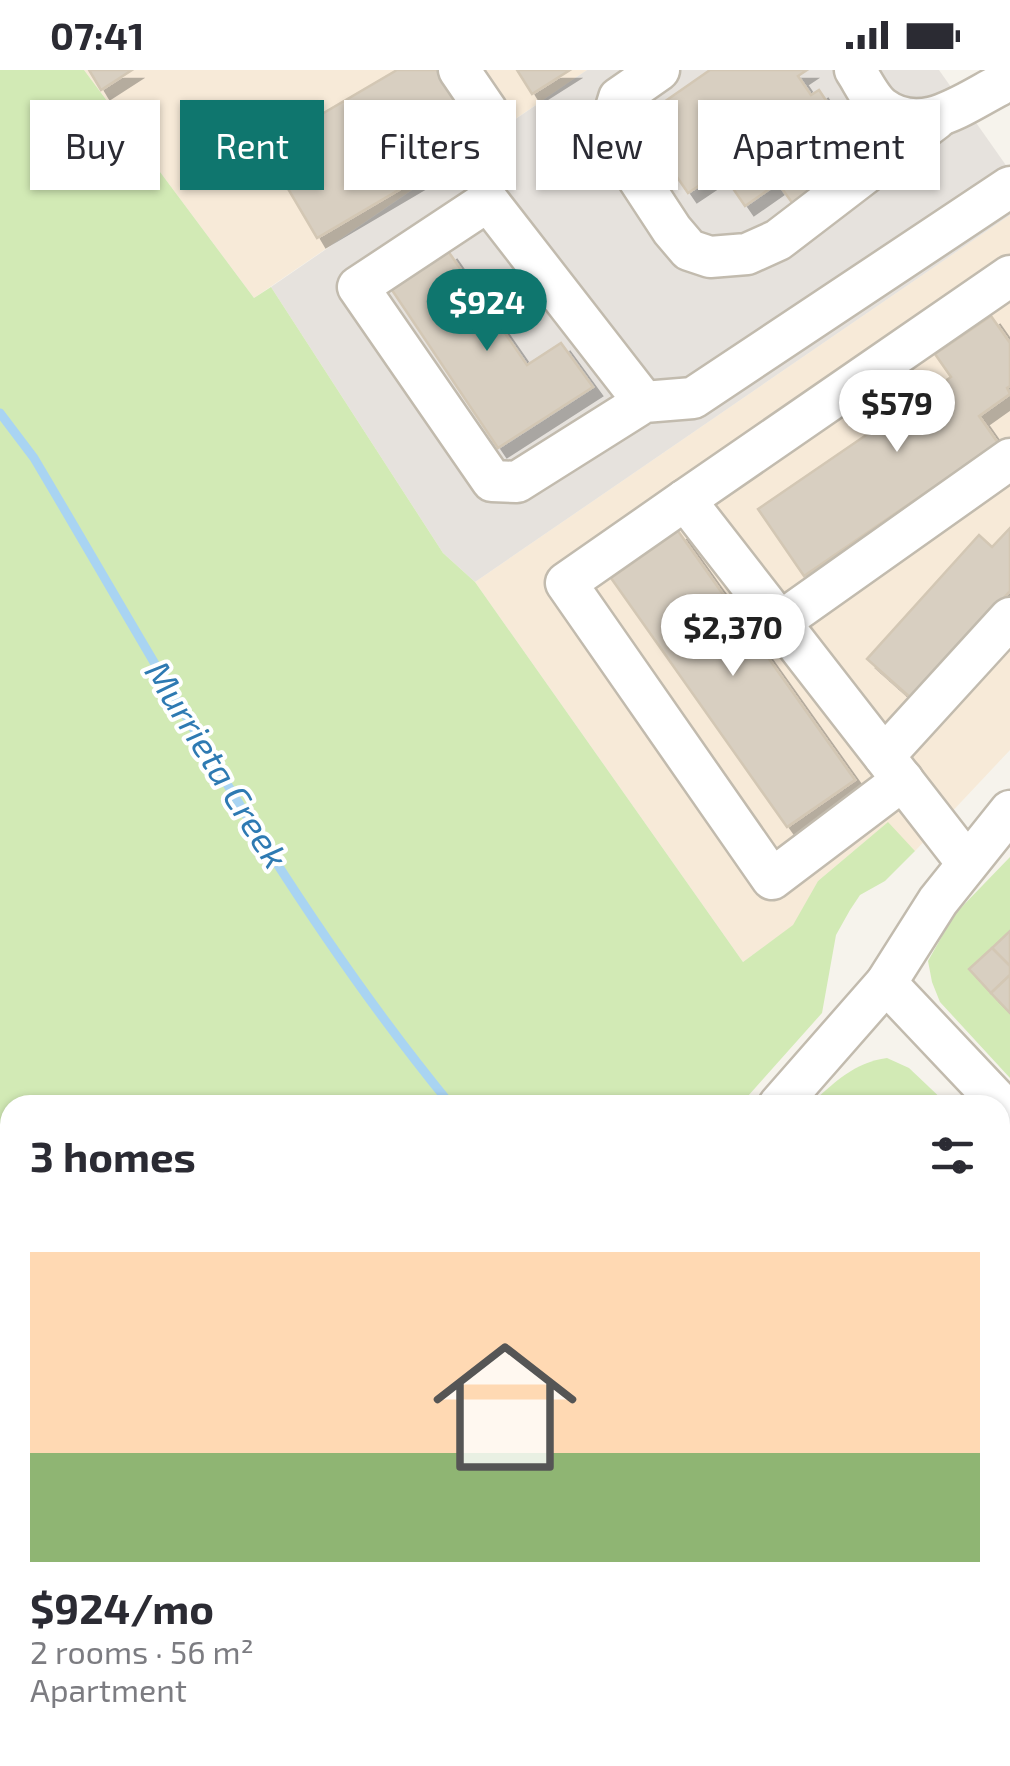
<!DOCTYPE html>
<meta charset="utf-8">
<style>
body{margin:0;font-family:"Exo 2",sans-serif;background:#f2f2f3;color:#2b2b33;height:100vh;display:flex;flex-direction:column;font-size:38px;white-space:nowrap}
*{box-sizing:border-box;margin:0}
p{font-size:32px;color:#7c7c81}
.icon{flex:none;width:55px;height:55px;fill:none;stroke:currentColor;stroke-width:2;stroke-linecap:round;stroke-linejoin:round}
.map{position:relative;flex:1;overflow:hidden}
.details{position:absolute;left:0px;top:1025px;width:1010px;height:672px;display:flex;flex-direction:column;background:#fff;border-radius:30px 30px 0 0;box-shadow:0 2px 8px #0004}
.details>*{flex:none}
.hud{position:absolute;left:30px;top:30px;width:950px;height:90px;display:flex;gap:20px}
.price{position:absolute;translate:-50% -85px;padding:0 22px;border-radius:35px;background:#fff;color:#222;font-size:32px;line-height:65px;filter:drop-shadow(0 2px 5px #0008)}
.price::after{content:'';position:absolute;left:50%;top:60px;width:30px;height:22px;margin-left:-15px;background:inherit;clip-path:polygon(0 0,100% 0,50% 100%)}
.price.selected{background:#0f766e;color:#fff}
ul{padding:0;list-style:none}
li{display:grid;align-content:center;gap:20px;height:530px;padding:0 30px}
li span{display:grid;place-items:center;height:310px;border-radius:0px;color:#555}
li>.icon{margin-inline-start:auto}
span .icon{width:180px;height:180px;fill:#fffc;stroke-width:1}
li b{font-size:42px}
h2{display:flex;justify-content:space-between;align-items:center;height:120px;padding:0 30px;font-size:42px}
.tag{padding:0 35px;border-radius:0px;background:#fff;box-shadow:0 2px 8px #0004;font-size:35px;line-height:90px}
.tag.selected{background:#0f766e;color:#fff}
.status{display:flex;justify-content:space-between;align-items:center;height:70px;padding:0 50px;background:#fff;direction:ltr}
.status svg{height:28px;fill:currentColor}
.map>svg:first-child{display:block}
.commercial{fill:#f7ead8}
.industrial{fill:#e6e2dd}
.green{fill:#d2eab5}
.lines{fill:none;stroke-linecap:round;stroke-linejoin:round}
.stream{stroke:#a9d4f2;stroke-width:9}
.building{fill:#d8cfc1;stroke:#d3c7b4;stroke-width:2.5;filter:url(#shadow)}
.minor-casing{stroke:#c2bbae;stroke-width:45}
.major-casing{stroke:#e6c16a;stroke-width:55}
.minor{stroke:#fff;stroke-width:40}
.major{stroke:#ffe39c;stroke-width:50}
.labels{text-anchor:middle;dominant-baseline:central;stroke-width:8;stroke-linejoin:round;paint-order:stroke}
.water-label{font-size:35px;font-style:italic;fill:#2e7ab2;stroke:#fff}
</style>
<div class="status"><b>07:41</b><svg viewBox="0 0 49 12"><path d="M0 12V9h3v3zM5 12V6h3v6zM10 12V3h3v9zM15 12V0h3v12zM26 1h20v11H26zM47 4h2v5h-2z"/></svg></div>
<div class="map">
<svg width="1010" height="1696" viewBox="0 0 1010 1696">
<defs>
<filter id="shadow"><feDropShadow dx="9" dy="9" stdDeviation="0" flood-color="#0004"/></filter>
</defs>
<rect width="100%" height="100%" fill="#f6f3ec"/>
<g class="commercial">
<polygon points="84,0 587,0 254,228"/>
<polygon points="1010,145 1010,680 915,781 887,753 818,811 794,855 743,892 475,512"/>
</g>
<g class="industrial">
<polygon points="587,0 939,0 1010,101 1010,145 475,512 443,483 271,217"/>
<polygon points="0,1428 10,1441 10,1688 113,1688 116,1691 120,1688 182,1688 189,1696 0,1696"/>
</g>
<g class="green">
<polygon points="0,0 84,0 254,228 271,217 443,483 475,512 743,892 793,855 818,811 888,752 915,781 885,811 860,825 850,840 836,865 822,943 740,1035 10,1035 10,1326 0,1312"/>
<polygon points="1010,787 1010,861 969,899 1010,943 1010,1008 940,932 932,912 928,891 954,845"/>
<path d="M 887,988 L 909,998 L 948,1035 L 810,1035 C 833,1013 855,992 887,988 Z"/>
<polygon points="1000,1085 1010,1094 1010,1696 282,1696 276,1688 1000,1688"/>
</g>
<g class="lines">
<g class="stream">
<path d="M 0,343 L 34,388 C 165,608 288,837 451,1035"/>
<polyline points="1000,1650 1010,1662"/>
</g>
</g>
<g class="building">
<polygon points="89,0 132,0 101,20"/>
<polygon points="397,0 437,0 480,72 317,168 264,78"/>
<polygon points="517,0 570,0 532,24"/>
<polygon points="710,0 807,0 798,6 811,25 819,20 850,66 829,80 842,100 793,134 778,113 745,136 721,101 688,123 638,50"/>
<polygon points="448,181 527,295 561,273 593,317 498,378 392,220"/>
<polygon points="991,246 1010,273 1010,316 1007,318 1010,324 979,346 998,373 804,506 758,439 951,307 935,284"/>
<polygon points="1010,458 1010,521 912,629 867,589 979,465 992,477"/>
<polygon points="678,461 855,710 787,757 611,508"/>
<polygon points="1010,861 1010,896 992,878"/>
<polygon points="992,878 1010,896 1010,905 991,923 969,899"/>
<polygon points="1010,905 1010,943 991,923"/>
</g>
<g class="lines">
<defs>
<g id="minor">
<polyline points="459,0 487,41"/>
<polyline points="659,0 619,28 612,51 615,73 672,160 689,180 710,187 747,184 778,170 936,49"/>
<path d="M 855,0 C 863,12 871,30 882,38 C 921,67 963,34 998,16"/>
<polyline points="644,332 488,131 358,217 492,411 517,412 644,332 693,328 1010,117"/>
<polyline points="685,430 566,513 772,809 903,710"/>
<polyline points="780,552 1010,389"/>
<polyline points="884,686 1010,548"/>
<polyline points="967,793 685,430 1010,206"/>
<polyline points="886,913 1010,1044"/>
<polyline points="779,1035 886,913 938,831 1010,741"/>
<polyline points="0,1573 10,1587"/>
<polyline points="0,1661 10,1651"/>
<polyline points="70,1696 77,1688"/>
</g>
<g id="major">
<polyline points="0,1385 10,1399"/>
<polyline points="229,1688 236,1696"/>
</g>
</defs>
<use href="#minor" class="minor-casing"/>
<use href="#major" class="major-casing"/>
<use href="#minor" class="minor"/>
<use href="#major" class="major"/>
</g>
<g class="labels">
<g class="water-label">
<text transform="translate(218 694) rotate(58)">Murrieta Creek</text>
</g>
</g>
</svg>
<b class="price selected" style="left:487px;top:284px">$924</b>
<b class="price" style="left:897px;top:385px">$579</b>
<b class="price" style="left:733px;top:609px">$2,370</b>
<div class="hud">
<a class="tag">Buy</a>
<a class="tag selected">Rent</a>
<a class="tag">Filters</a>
<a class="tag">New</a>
<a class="tag">Apartment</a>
</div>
<section class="details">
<h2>3 homes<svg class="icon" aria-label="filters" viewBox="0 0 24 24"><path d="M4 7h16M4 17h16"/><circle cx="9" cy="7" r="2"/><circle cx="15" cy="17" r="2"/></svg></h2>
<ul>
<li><span style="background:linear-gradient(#ffd9b3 65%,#8fb573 0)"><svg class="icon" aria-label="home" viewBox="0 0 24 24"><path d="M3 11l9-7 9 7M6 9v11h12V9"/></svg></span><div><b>$924/mo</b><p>2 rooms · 56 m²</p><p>Apartment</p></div></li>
</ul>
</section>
</div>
